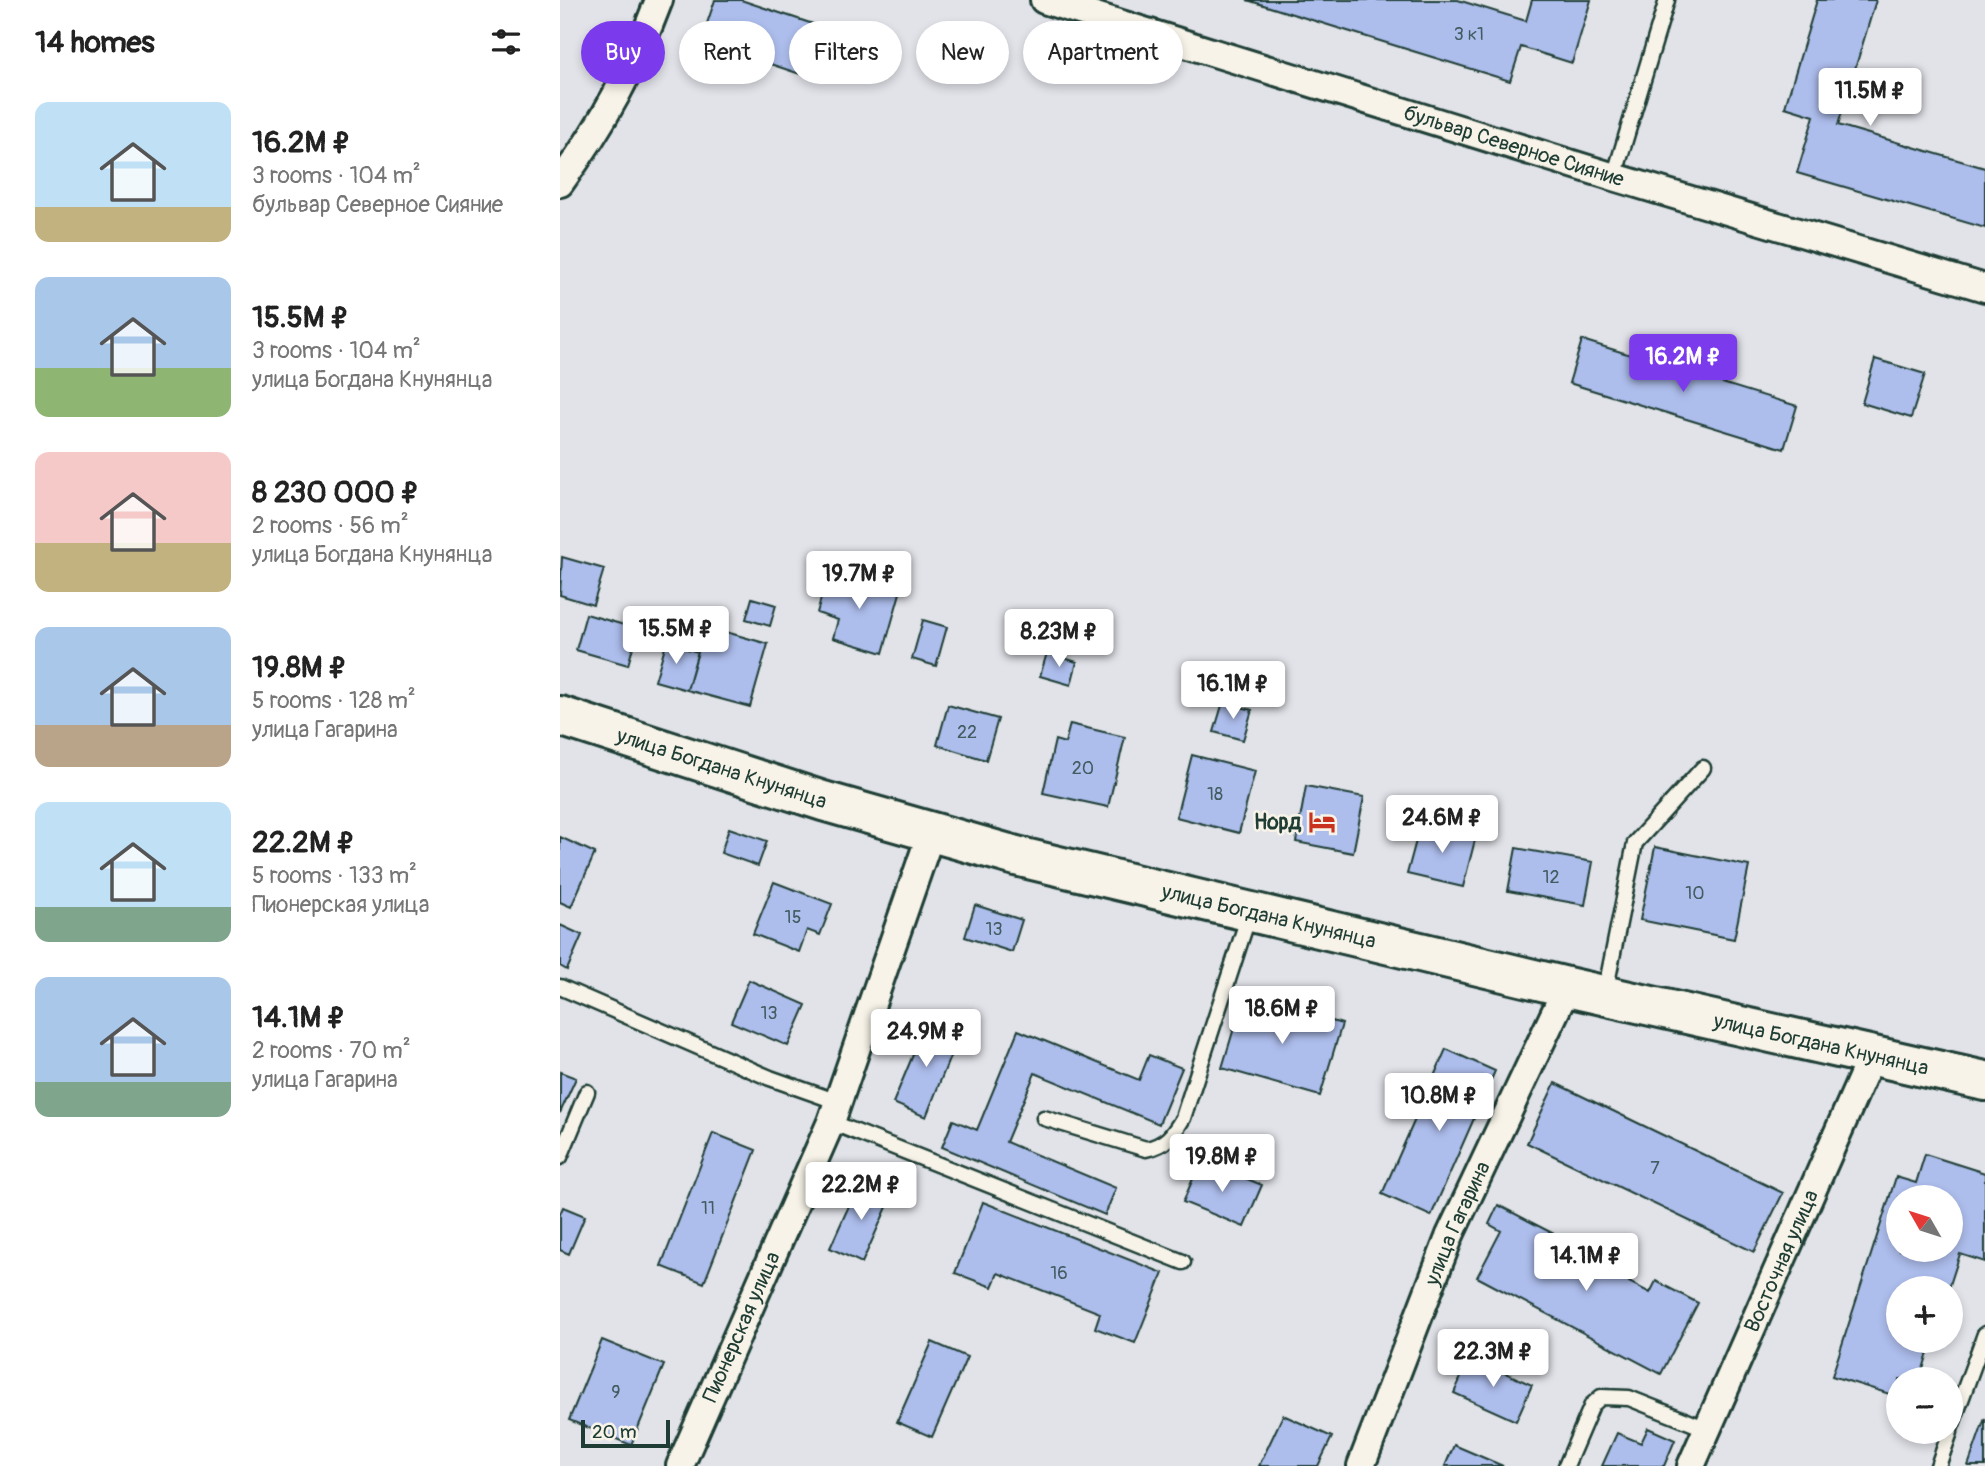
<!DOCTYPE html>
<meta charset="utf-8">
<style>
body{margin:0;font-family:Pangolin,sans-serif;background:#f2f2f2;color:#222;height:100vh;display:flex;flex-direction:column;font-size:26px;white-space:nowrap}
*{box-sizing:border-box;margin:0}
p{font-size:23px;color:#767676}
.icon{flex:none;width:38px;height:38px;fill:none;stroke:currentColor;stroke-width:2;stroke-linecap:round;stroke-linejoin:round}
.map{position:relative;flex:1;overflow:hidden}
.drawer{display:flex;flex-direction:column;background:#fff;width:560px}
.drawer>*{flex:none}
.top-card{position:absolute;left:21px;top:21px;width:665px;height:63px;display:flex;gap:14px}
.needle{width:46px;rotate:309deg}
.tools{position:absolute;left:1326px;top:1185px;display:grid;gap:14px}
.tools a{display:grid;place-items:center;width:77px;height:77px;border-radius:50%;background:#fff;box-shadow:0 4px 10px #0003;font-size:35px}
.scale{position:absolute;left:21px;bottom:18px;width:89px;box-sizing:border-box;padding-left:7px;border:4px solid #1f3d34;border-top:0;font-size:19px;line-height:24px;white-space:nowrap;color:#1f3d34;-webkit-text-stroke:5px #f7f3e8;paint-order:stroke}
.price{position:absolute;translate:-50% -60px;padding:0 16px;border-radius:7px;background:#fff;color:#222;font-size:23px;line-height:46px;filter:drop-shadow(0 2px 4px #0008)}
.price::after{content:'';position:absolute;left:50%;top:42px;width:21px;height:16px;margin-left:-10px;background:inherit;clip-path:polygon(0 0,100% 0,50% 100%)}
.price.current{background:#7c3aed;color:#fff}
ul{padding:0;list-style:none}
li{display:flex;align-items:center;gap:21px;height:175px;padding:0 35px}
li span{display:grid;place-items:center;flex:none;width:196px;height:140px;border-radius:14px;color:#555}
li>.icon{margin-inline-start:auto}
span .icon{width:84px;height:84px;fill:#fffc;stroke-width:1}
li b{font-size:30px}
h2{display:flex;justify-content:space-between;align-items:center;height:84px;padding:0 35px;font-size:30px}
.chip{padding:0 24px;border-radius:32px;background:#fff;box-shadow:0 4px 10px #0003;font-size:24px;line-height:63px}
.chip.current{background:#7c3aed;color:#fff}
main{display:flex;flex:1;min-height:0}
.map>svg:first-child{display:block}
</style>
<main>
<section class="drawer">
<h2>14 homes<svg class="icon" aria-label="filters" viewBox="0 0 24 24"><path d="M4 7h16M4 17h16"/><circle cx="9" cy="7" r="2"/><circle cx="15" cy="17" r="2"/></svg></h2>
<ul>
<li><span style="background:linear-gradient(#bfe0f5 75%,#c2b280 0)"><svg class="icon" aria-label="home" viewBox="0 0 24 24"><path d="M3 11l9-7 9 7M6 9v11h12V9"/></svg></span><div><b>16.2M ₽</b><p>3 rooms · 104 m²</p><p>бульвар Северное Сияние</p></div></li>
<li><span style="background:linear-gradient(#a9c7e8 65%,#8fb573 0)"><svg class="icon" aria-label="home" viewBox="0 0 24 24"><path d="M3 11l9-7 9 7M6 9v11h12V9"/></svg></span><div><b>15.5M ₽</b><p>3 rooms · 104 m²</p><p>улица Богдана Кнунянца</p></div></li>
<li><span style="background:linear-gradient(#f6c9c9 65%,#c2b280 0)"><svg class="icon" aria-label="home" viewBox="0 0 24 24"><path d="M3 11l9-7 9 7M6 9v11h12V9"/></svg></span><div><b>8 230 000 ₽</b><p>2 rooms · 56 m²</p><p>улица Богдана Кнунянца</p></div></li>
<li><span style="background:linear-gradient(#a9c7e8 70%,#b9a48a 0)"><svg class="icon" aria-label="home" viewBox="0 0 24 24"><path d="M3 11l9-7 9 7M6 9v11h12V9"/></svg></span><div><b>19.8M ₽</b><p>5 rooms · 128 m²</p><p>улица Гагарина</p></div></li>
<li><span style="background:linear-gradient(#bfe0f5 75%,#7fa58c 0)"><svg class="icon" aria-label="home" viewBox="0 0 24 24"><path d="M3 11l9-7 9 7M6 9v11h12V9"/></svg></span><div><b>22.2M ₽</b><p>5 rooms · 133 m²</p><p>Пионерская улица</p></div></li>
<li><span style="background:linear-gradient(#a9c7e8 75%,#7fa58c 0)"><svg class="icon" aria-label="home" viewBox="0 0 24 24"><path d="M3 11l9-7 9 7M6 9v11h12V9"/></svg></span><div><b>14.1M ₽</b><p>2 rooms · 70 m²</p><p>улица Гагарина</p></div></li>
</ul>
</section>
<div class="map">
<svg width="1425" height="1466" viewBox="0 0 1425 1466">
<rect width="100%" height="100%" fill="#e1e3e9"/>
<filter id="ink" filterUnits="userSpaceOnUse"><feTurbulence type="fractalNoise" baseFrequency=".0143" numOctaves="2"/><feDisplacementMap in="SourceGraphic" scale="14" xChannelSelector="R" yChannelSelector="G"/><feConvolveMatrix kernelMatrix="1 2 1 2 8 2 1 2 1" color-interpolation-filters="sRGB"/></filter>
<g filter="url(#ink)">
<path fill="#adbdec" stroke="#1f3d34" stroke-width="2" fill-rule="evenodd" d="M155 0H181L256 25 240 74 141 41Z
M687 0H898L966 21 972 0H1031L1012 63 961 47 950 81Z
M1257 0H1316L1278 125 1425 168V228L1237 173 1254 116 1225 107Z
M1022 340 1237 406 1224 449 1009 383Z
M1315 359 1365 374 1351 418 1302 403Z
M2 557 44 569 33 605 0 595Z
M268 572 340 593 323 653 273 638 278 620 257 613Z
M192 598 216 605 210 626 186 619Z
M26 614 78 629 68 665 16 650Z
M363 620 387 627 376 666 352 659Z
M145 626 208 644 190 707 127 690Z
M106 643 138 652 127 690 95 681Z
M487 653 517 662 511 685 480 676Z
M663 702 692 710 683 740 654 732Z
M388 705 438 719 426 760 377 745Z
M510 724 565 737 548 807 483 793 495 740 505 743Z
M632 755 695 771 679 833 616 817Z
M746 786 804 797 793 853 736 842Z
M861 822 916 836 903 887 847 874Z
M169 828 207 841 198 866 161 853Z
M0 837 35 853 11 907 0 902Z
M1095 847 1189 866 1174 939 1080 920Z
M956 848 1033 862 1025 905 948 891Z
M214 882 272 904 260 935 247 930 239 952 193 934Z
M415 905 462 920 452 952 405 937Z
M0 925 22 935 7 970 0 966Z
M189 980 246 1005 228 1046 171 1022Z
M684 995 782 1024 760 1096 662 1068Z
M367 1021 399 1034 366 1117 333 1103Z
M458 1030 579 1080 589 1055 622 1068 599 1124 475 1073 446 1142 556 1188 545 1215 382 1147 393 1120 417 1130Z
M886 1049 935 1071 871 1216 822 1194Z
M0 1072 16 1078 0 1113Z
M995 1083 1223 1193 1194 1252 967 1143Z
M153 1133 196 1150 144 1283 101 1266Z
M1365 1154 1425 1173V1262L1400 1254 1389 1288H1339V1340H1372L1360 1379H1339V1397L1272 1376 1336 1177 1356 1183ZM1339 1197H1391V1250H1339Z
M641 1160 702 1185 684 1227 623 1202Z
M300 1181 332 1196 302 1263 270 1248Z
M423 1202 603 1273 575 1343 535 1328 540 1313 438 1273 432 1287 395 1273Z
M938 1205 994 1234 989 1243 1010 1253 1014 1246 1033 1256 1030 1262 1047 1271 1051 1264 1072 1275 1069 1282 1090 1293 1096 1281 1138 1303 1101 1374 917 1277 941 1231 929 1224Z
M3 1207 25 1216 9 1254 0 1250V1214Z
M42 1340 104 1365 71 1445 9 1420Z
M372 1342 407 1357 372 1437 337 1422Z
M910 1357 972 1385 956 1421 894 1393Z
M723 1415 772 1437 758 1466H699Z
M1425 1418V1466H1408Z
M1088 1428 1115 1440 1104 1466H1042L1057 1433 1081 1443Z
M894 1445 943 1466H885Z"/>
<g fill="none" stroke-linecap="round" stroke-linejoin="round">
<g stroke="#1f3d34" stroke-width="19">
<path id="service" d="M1054 177 1107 0
M0 987 210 1078 278 1102
M1045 993 1075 843 1143 768
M484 1118 586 1149C606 1145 613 1135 623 1118L690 912
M271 1122 623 1262
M0 1157 27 1092
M1391 1427 1425 1334
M1006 1466 1032 1405 1041 1397 1069 1398 1147 1429
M1378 1466 1390 1432"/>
</g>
<g stroke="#1f3d34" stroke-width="32">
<g id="minor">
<path id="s1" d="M484 0 1054 177 1425 288"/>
<path d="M0 183C43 124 73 69 99 0"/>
<path id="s2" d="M120 1466 271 1122 371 833"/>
<path id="s3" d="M801 1466 890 1235 1007 987"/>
<path id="s4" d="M1131 1466 1312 1055"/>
</g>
</g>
<g stroke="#1f3d34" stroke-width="44">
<g id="secondary">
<path id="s5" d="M0 716 263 801 456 856 1007 987 1425 1081"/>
</g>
</g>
<use href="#service" stroke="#f7f3e8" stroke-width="14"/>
<use href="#minor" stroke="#f7f3e8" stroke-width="26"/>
<use href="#secondary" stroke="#f7f3e8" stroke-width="38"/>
</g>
</g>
<defs>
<g id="hotel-bare" transform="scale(2.1)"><path d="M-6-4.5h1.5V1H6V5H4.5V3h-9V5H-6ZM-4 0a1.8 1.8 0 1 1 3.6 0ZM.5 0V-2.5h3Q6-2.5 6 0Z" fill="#c8321e" stroke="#f7f3e8" stroke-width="2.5" paint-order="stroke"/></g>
</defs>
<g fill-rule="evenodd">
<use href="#hotel-bare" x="762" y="822"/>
</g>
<g text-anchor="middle" stroke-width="5" stroke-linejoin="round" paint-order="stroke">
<g font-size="18" fill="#425d62">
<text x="909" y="40">3 к1</text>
<text x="407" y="738">22</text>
<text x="523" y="774">20</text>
<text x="655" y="800">18</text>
<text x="991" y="883">12</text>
<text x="1135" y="899">10</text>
<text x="233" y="923">15</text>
<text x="434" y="935">13</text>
<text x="209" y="1019">13</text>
<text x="1095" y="1174">7</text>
<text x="148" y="1214">11</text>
<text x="499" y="1279">16</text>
<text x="56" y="1398">9</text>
</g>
<g font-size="21" fill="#1f3d34" stroke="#f7f3e8">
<text dy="7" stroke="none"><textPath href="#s1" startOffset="492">бульвар Северное Сияние</textPath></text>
<text dy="7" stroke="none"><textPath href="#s5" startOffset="170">улица Богдана Кнунянца</textPath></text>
<text dy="7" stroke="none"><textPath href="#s5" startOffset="737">улица Богдана Кнунянца</textPath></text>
<text dy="7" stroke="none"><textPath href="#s5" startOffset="1304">улица Богдана Кнунянца</textPath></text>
<text dy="7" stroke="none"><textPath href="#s3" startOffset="261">улица Гагарина</textPath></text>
<text dy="7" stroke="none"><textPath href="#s4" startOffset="224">Восточная улица</textPath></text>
<text dy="7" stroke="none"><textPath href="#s2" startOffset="152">Пионерская улица</textPath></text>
</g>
<g font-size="21" font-weight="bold" fill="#1f3d34" stroke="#f7f3e8" text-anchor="end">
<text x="741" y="829">Норд</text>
</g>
</g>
</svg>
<div class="tools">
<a><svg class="needle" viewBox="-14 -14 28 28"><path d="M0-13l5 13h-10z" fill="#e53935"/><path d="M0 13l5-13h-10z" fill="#767676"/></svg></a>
<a>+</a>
<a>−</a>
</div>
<div class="scale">20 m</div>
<b class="price" style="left:1310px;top:128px">11.5M ₽</b>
<b class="price current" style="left:1123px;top:394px">16.2M ₽</b>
<b class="price" style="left:299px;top:611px">19.7M ₽</b>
<b class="price" style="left:116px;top:666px">15.5M ₽</b>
<b class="price" style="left:499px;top:669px">8.23M ₽</b>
<b class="price" style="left:673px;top:721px">16.1M ₽</b>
<b class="price" style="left:882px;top:855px">24.6M ₽</b>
<b class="price" style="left:722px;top:1046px">18.6M ₽</b>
<b class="price" style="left:366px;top:1069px">24.9M ₽</b>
<b class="price" style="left:879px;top:1133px">10.8M ₽</b>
<b class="price" style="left:662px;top:1194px">19.8M ₽</b>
<b class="price" style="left:301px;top:1222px">22.2M ₽</b>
<b class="price" style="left:1026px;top:1293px">14.1M ₽</b>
<b class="price" style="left:933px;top:1389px">22.3M ₽</b>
<div class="top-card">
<a class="chip current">Buy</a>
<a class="chip">Rent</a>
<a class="chip">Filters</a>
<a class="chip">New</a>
<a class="chip">Apartment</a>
</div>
</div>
</main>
